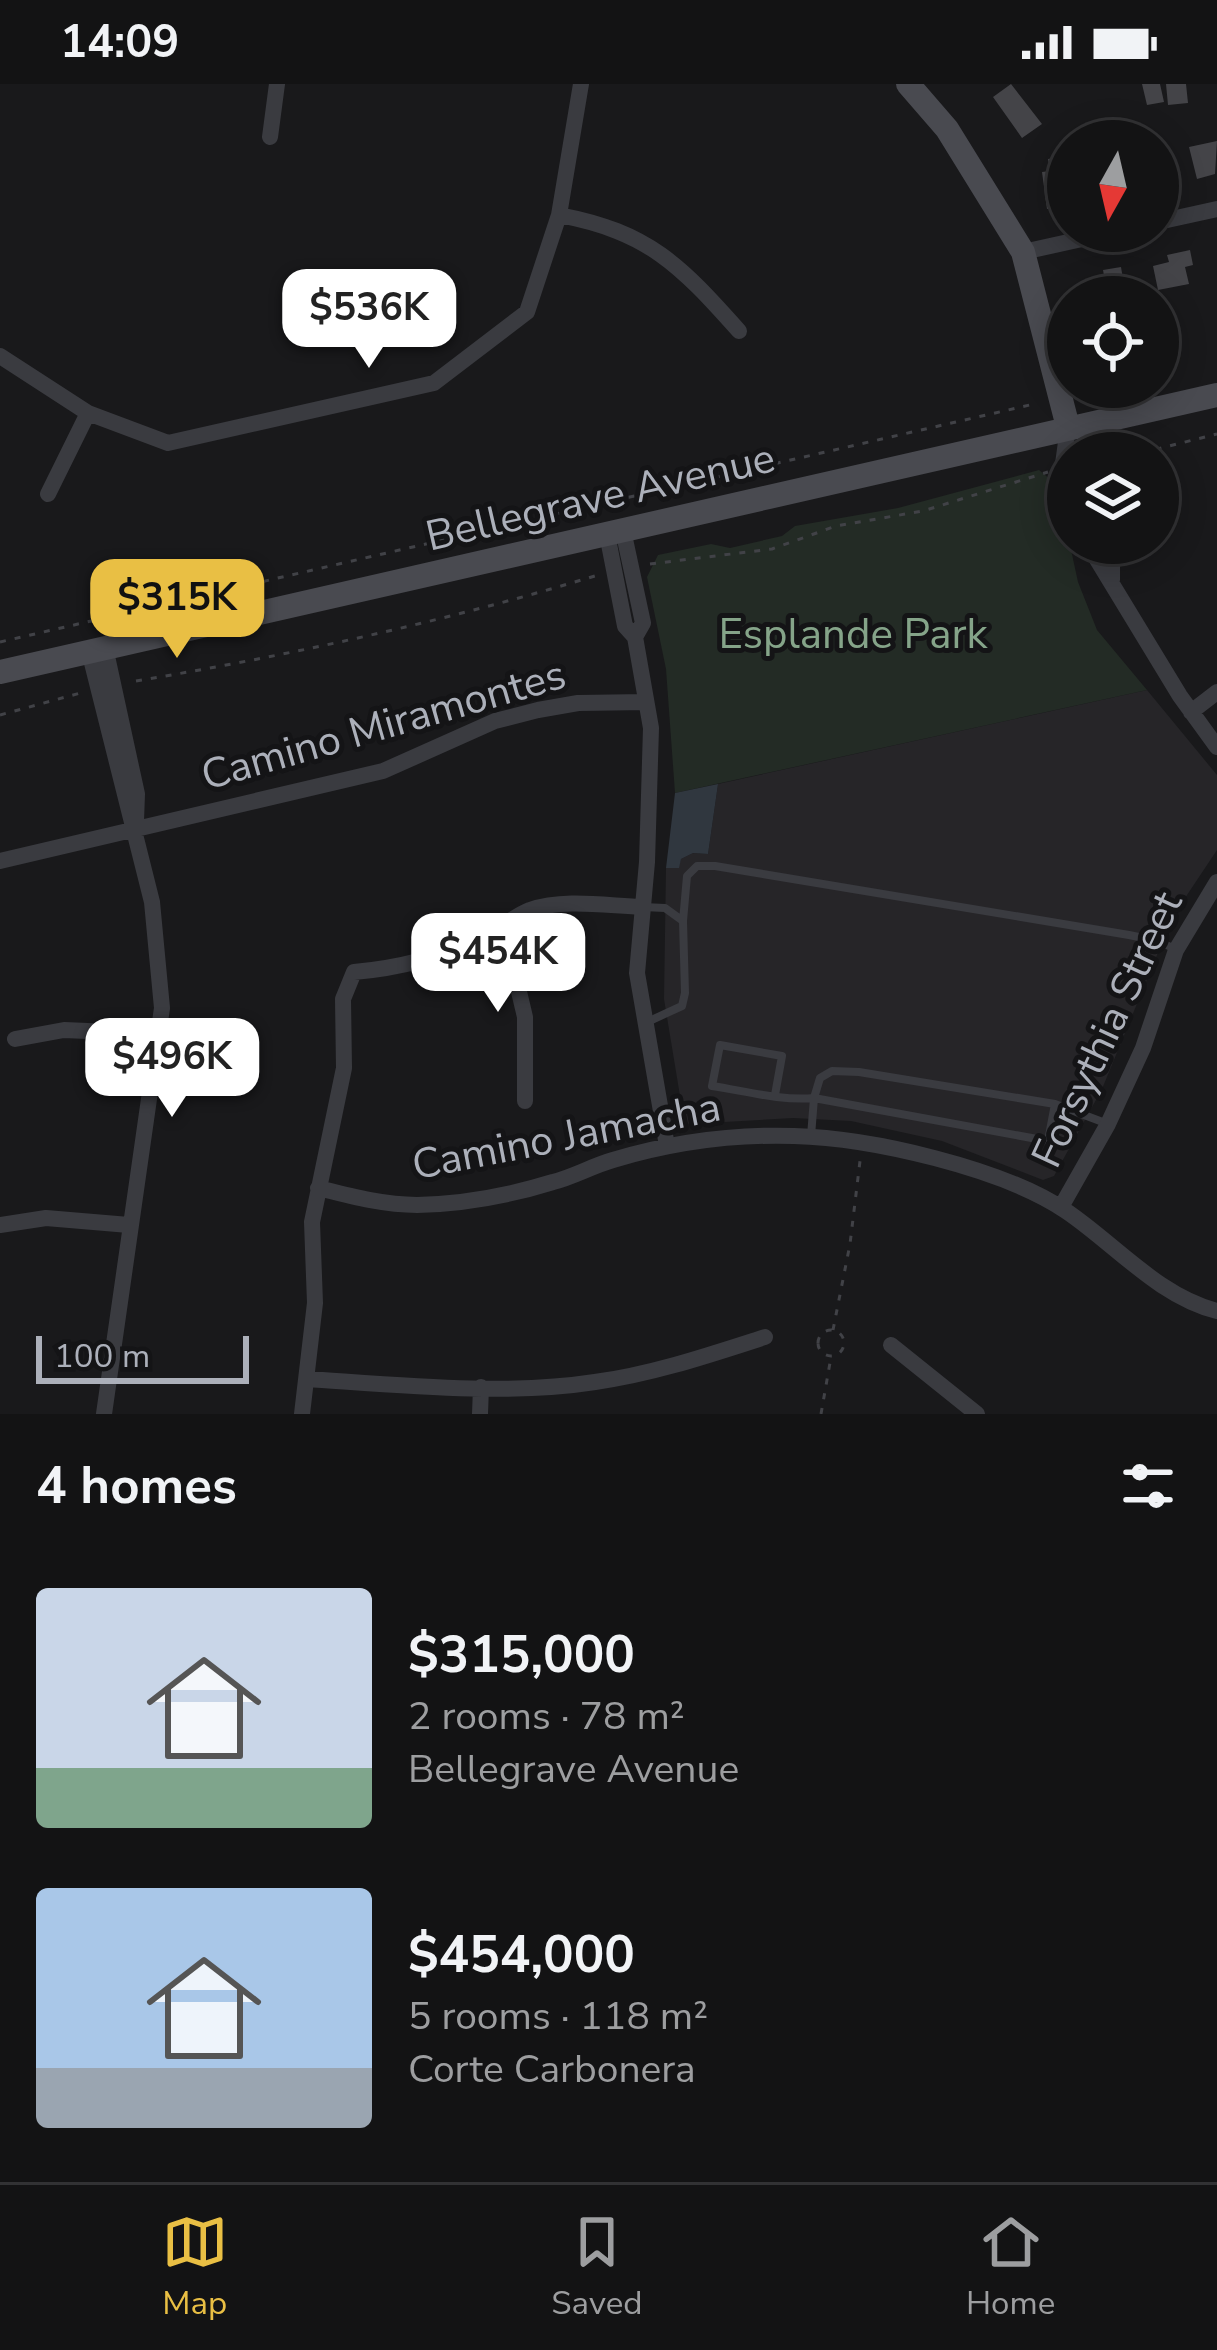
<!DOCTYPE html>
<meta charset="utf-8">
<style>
body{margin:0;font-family:"Nunito Sans",sans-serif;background:#1c1c1d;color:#f1f3f6;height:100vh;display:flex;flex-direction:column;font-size:45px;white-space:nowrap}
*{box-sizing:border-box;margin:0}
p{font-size:39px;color:#9d9ea0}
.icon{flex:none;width:66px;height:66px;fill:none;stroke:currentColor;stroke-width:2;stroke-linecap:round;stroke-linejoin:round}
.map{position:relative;height:1330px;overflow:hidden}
.sheet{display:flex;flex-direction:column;background:#131314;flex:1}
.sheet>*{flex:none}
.needle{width:78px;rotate:188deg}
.tools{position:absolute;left:1047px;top:36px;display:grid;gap:24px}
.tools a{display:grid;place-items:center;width:132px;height:132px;border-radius:50%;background:#131314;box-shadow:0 6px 30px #0003,0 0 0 3px #323234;font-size:60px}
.scale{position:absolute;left:36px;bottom:30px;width:213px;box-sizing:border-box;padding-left:12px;border:6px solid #acb0ba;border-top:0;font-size:33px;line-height:42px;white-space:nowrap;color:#acb0ba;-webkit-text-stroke:9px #141416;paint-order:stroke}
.price{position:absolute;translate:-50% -102px;padding:0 27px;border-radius:24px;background:#fff;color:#222;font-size:39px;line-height:78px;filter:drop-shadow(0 3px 6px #0008)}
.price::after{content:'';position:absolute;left:50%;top:72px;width:36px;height:27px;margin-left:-18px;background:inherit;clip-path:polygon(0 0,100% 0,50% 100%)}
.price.selected{background:#e9bf44;color:#111}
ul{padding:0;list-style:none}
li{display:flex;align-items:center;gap:36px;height:300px;padding:0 36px}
li span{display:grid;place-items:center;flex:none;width:336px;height:240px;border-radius:12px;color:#555}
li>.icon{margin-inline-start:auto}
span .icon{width:144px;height:144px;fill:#fffc;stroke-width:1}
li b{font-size:51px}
h2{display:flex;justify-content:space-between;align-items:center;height:144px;padding:0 36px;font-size:51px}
.status{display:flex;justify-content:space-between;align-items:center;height:84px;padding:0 60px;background:#131314;direction:ltr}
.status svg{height:33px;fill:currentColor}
.tab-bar{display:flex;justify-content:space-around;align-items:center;height:168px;border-top:3px solid #323234;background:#131314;font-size:33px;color:#9d9ea0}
.tab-bar a{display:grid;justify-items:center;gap:6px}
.tab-bar .selected{color:#e9bf44}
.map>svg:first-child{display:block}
</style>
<div class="status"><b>14:09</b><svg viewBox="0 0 49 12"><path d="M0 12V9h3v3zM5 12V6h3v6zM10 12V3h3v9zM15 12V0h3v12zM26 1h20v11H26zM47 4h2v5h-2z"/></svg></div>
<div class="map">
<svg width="1217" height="1330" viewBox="0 0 1217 1330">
<rect width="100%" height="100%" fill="#19191b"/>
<path fill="#262528" d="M1147 606 1217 691V766L1173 832 1102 1005 1054 1092 1043 1096 942 1057 851 1037 793 1034 689 1040 684 1036 664 915 666 784H678L681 775 693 769 708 770 718 700Z"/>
<path fill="#232b25" d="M1039 386 1057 401 1078 498 1097 546 1147 606 675 709 666 585 647 493 658 471 711 460 730 464 782 452 795 442 898 424Z"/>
<path fill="#30373f" d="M718 700 708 770 693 769 681 775 679 784H666L675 709Z"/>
<path fill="#444448" d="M1011 0 1042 40 1022 54 993 13Z
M1142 0H1160L1164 18 1147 21Z
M1166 0H1186L1188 19 1168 21Z
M1217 57 1215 90 1197 95 1189 63Z
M1062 73 1063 83 1068 82V122L1047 125 1042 88 1050 87 1048 75Z
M1171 74 1174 97 1158 99V76Z
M1190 166 1193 181 1185 183 1189 200 1158 206 1153 182 1169 178 1167 171Z
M1121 183 1126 213H1085L1083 200 1105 197 1103 186Z"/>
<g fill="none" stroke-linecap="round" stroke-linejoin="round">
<path stroke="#414247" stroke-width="3" stroke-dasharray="6 9" stroke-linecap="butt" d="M1141 369 1217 350
M650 480 772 465 836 442 923 427 1048 388
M0 558 1034 320
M136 597C292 571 447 537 598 491
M0 631 84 608
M833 1246 850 1160 860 1077
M818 1259a13 13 0 1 1 26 0a13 13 0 1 1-26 0Z
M821 1330 831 1273"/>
<path stroke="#3a3b40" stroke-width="8" d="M643 823 665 824 683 837 685 909 682 922 645 939
M683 837 687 792 697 782H715L1129 851 1158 857 1175 865
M775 1011 782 972 720 961 712 1002C745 1007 781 1017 814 1014L1048 1057 1055 1020
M811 1052 814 1014 820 994 832 987 859 988 1055 1020 1108 1040"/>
<path stroke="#3a3b40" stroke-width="16" d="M270 53 277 0
M559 131C649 148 680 181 739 247
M1158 138 1217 125
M1023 168 1118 147
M0 272 88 329 168 359 434 299 527 228 559 131 581 0
M1068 343 1063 380 1068 395
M48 410 88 329
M623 446 643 539 635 553
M607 450 625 542 635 553 651 644 647 778 637 889 667 1062
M1087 459 1180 612 1217 663
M1112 459V496
M105 563 137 710 136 737
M89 567 152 818 162 924 104 1330
M1191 628 1217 608
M0 777 383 687 495 637 538 626 578 619 646 618
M503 840 525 933V1017
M15 955 64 946 158 950
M318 1104C350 1112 383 1121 417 1121 461 1120 511 1111 553 1098 573 1093 592 1082 613 1076 670 1059 734 1050 794 1052 871 1054 1002 1084 1066 1127 1115 1160 1158 1212 1217 1227
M1061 1123 1108 1040 1143 964 1176 866 1217 798
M0 1141 46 1134 129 1141
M891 1261 977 1330
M307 1295C397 1301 506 1312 595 1298 653 1290 709 1271 765 1253
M302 1330 315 1219 312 1138 344 984 343 915 354 888C400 884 440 874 481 854 498 846 513 833 530 826 564 814 608 822 643 823
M480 1330 481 1303"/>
<path stroke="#494a50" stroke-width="24" d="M908 0 947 45 1023 168 1068 343
M0 588 1217 311"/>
</g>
<g text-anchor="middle" stroke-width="10" stroke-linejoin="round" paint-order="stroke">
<g font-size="42" fill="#acb0ba" stroke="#141416">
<text transform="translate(600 412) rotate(-13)" y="15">Bellegrave Avenue</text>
<text transform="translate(383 640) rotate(-16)" y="15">Camino Miramontes</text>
<text transform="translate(1106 945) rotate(-65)" y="15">Forsythia Street</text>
<text transform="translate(566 1051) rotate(-11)" y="15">Camino Jamacha</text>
</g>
<g font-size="42" fill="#85a489" stroke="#141416">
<text x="853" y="564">Esplande Park</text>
</g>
</g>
</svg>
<div class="tools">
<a><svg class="needle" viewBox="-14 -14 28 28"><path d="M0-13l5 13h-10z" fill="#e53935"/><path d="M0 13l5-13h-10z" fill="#9d9ea0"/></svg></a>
<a><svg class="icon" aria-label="locate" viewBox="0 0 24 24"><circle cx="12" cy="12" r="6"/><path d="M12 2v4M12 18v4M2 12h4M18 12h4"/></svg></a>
<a><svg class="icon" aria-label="layers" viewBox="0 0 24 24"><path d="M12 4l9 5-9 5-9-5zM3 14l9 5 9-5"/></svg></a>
</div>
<div class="scale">100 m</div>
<b class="price" style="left:369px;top:287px">$536K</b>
<b class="price selected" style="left:177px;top:577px">$315K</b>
<b class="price" style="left:498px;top:931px">$454K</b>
<b class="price" style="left:172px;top:1036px">$496K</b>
</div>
<section class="sheet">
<h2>4 homes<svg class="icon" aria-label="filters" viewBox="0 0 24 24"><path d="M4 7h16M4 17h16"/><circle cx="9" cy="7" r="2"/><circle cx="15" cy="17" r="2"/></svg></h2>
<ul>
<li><span style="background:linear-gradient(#c9d6e8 75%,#7fa58c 0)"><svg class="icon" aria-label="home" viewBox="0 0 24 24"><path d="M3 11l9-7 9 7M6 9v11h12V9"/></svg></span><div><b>$315,000</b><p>2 rooms · 78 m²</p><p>Bellegrave Avenue</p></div></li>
<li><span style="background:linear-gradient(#a9c7e8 75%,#9aa5b1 0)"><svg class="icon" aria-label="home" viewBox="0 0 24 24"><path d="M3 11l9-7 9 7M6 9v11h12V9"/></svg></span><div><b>$454,000</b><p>5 rooms · 118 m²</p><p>Corte Carbonera</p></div></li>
</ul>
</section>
<nav class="tab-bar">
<a class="selected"><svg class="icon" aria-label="map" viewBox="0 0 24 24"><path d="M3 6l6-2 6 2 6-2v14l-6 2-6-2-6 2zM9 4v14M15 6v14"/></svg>Map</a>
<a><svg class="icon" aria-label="saved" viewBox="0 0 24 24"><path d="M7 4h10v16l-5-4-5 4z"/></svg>Saved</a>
<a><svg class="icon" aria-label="home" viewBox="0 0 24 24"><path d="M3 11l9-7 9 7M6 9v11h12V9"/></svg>Home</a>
</nav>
